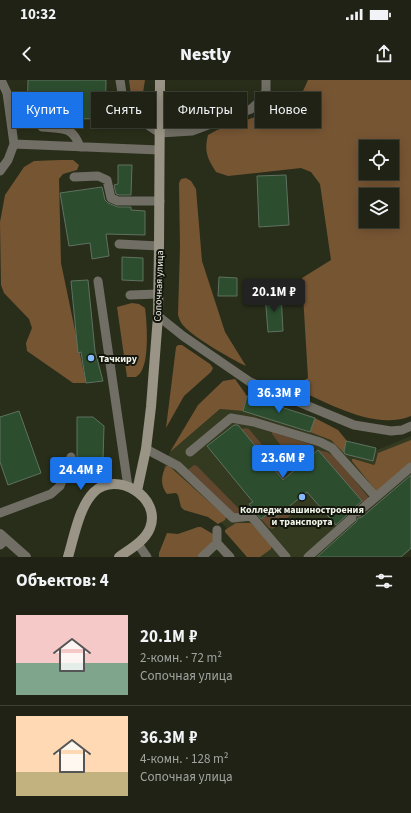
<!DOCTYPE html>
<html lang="ru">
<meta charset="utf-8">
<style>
body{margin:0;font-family:"Source Sans 3",sans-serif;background:#2c2f22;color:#f1f3f6;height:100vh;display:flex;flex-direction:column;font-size:15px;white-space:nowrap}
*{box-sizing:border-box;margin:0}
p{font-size:13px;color:#a1a4a0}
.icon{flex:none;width:22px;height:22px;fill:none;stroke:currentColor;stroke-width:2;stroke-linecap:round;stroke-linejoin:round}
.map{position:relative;height:477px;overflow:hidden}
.sheet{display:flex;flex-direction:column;background:#1f2214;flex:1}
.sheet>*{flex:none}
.banner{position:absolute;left:12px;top:12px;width:387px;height:36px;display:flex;gap:8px}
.buttons{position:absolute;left:359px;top:60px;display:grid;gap:8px}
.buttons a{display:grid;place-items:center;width:40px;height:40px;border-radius:0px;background:#1f2214;box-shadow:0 2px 10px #0003,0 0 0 1px #3c3f34;font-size:20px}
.price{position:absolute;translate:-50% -34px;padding:0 9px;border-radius:4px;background:#1a73e8;color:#fff;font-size:13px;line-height:26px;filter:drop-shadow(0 1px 2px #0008)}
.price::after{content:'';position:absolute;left:50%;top:24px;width:12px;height:9px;margin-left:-6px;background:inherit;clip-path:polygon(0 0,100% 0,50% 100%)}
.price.selected{background:#222;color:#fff}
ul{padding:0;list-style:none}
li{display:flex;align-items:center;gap:12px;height:100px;padding:0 16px}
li+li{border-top:1px solid #3c3f34}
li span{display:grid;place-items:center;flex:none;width:112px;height:80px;border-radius:0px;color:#555}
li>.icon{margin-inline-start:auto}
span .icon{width:48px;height:48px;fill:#fffc;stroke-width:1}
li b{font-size:17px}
h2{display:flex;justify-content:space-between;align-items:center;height:48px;padding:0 16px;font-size:17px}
.pill{padding:0 14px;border-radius:0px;background:#1f2214;box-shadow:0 2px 10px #0003,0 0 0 1px #3c3f34;font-size:14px;line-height:36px}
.pill.selected{background:#1a73e8;color:#fff}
.status{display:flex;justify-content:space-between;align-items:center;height:28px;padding:0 20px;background:#1f2214;direction:ltr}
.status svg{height:11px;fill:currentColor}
header{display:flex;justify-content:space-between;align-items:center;height:52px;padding:0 16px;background:#1f2214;font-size:18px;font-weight:800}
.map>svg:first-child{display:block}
</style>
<div class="status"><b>10:32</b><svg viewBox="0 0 49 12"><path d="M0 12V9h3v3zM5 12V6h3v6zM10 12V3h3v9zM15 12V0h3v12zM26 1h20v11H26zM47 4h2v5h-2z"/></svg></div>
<header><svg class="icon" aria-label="back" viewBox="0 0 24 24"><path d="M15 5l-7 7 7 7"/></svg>Nestly<svg class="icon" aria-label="share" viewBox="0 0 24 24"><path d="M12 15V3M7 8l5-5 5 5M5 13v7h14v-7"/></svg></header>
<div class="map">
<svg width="411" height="477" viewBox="0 0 411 477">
<rect width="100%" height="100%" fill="#292e1a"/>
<path fill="#343a20" d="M220 329 243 331 310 352 377 370 411 356V470L402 477H250L224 445 163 389 170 372Z"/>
<path fill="#60472e" d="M245 348 249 349 284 391V396L282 400 241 349Z
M272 352 310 364 311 365 295 380 291 379 272 354Z
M318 370 327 372 336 377 369 418 363 423Z
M194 385 197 386 243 433H234L188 391 189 389Z
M290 426 295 432 274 448 272 449 269 448 261 439 271 431 276 437Z"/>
<path fill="#765533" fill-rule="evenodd" d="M129 0H145L142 19 138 22 134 21 131 15Z
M308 0H411V336C374 351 326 322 292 307L308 298 302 198 331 180 320 104 311 92 301 88 228 96 216 92C207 78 204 71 208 55L217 50 255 37 280 25 303 11ZM366 67H392V93H366ZM366 115H392V141H366Z
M60 80H73L79 85 77 90 63 94 59 99 61 183 86 303H73L27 271 26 263 32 248 29 239 4 213 1 205 0 142 5 115 24 87 34 81Z
M186 98 191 101 196 109 202 181 225 252 246 286C231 279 191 256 182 244 180 241 179 238 178 235L180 167 179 103 181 99Z
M132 223 139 224 145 228C147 242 149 277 142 290 141 293 138 295 136 297H127L117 227Z
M178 265H182L210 284 213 288 211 292 184 316 166 348 176 267Z
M235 299 247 316 243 331 220 329 170 372 198 325 223 301Z
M315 338 338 350 347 361 344 373 331 360 310 352Z
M411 360V383L377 412 352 381V379H354L374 385 375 384 378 373Z
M166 386H169L226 437 225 440 218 444 208 437 184 430 181 427 178 415 176 413 167 414C160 405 161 396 166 386Z
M236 443H251L272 465 271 469 260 477H247L225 452V450Z
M198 447H201L213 454 214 459 211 464 197 477H159V473L167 453 178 454Z"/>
<path fill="#2c4e2f" stroke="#5f7160" d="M28 0H106L105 39 27 38Z
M118 85H132L131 115H119L116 114 114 105 118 104Z
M286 95 289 145 259 147 257 96Z
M102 107 105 120 108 123 118 127H131V130L145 131V155L106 154 109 176 92 179 90 163 69 166 60 113Z
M122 177 143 178V201L122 200Z
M219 197 237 198V216H218Z
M88 200 95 271 103 301 86 303 81 272 78 273 71 201Z
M281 214 283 251 268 252 265 215Z
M247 316 315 338 310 352 243 331Z
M19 331 41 393 8 405 0 382V337Z
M77 337H93L104 346 103 380H77Z
M234 345H238L283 400 318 370 362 421 354 428 352 432 348 434 336 445 307 412 276 437 271 431 261 439 249 424 253 422 207 366Z
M346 361 376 368 373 381 345 374 344 372Z
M411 395V468L401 477H317L356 442 358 438 362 437Z"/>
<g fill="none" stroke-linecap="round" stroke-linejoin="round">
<path stroke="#716e65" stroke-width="9" d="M1 0 7 13 14 64
M120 0 124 26 132 35 160 53 192 51 251 29 260 21 266 11V0
M42 47C62 49 72 45 80 67
M0 91 8 80 14 64 159 70
M74 97 98 96 107 100 111 118 118 121H160
M119 164 159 166
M98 201 128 407
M130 215 158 214
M158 236 183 256 250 302 354 345 391 351 402 350 411 346
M146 369 178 386 233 438 251 436 286 477
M190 372 231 338 254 342 320 362 332 368 376 417 358 432
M376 417 411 387
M0 433 51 414 60 406 71 377
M217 450V463L230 477
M138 464 147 477
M0 465 6 460
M202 477 217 463
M308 477 352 438"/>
<path stroke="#716e65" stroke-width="10" d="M0 454 26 477"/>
<path stroke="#999485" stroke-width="10" d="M137 411 146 369 151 327 158 236 159 166 160 0
M68 477C74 457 79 427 94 412 116 390 162 417 150 448 145 461 130 469 119 477"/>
</g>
<g fill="#85bbfb" stroke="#13150c" stroke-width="1.5">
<circle cx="91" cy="278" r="4"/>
<circle cx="302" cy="417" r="4"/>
</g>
<g text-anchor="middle" stroke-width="4" stroke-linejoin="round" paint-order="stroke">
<g font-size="10" fill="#f2f6ea" stroke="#13150c">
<text transform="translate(158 206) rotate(-88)" y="4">Сопочная улица</text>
</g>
<g font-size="10" font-weight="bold" fill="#f2f6ea" stroke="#13150c" text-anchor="start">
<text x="99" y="282">Тачкиру</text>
<text x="302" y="433" text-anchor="middle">Колледж машиностроения<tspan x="302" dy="12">и транспорта</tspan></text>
</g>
</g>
</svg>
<div class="buttons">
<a><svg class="icon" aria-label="locate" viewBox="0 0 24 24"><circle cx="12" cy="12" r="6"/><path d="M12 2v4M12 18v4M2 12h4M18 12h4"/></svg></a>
<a><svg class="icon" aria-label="layers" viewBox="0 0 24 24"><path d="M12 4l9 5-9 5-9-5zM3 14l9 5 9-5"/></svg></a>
</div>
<b class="price selected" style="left:274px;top:233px">20.1M ₽</b>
<b class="price" style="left:279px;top:334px">36.3M ₽</b>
<b class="price" style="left:283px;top:399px">23.6M ₽</b>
<b class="price" style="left:81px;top:411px">24.4M ₽</b>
<div class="banner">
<a class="pill selected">Купить</a>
<a class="pill">Снять</a>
<a class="pill">Фильтры</a>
<a class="pill">Новое</a>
</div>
</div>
<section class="sheet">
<h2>Объектов: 4<svg class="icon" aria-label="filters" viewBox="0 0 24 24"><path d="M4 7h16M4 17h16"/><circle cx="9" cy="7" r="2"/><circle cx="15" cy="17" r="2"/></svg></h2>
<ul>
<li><span style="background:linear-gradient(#f6c9c9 60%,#7fa58c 0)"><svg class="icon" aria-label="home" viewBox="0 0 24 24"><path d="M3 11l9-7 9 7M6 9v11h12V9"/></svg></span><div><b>20.1M ₽</b><p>2-комн. · 72 m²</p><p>Сопочная улица</p></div></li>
<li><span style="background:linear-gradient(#ffd9b3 70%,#c2b280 0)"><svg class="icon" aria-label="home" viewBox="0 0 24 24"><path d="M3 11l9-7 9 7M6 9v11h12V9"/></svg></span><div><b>36.3M ₽</b><p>4-комн. · 128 m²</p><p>Сопочная улица</p></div></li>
</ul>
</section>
